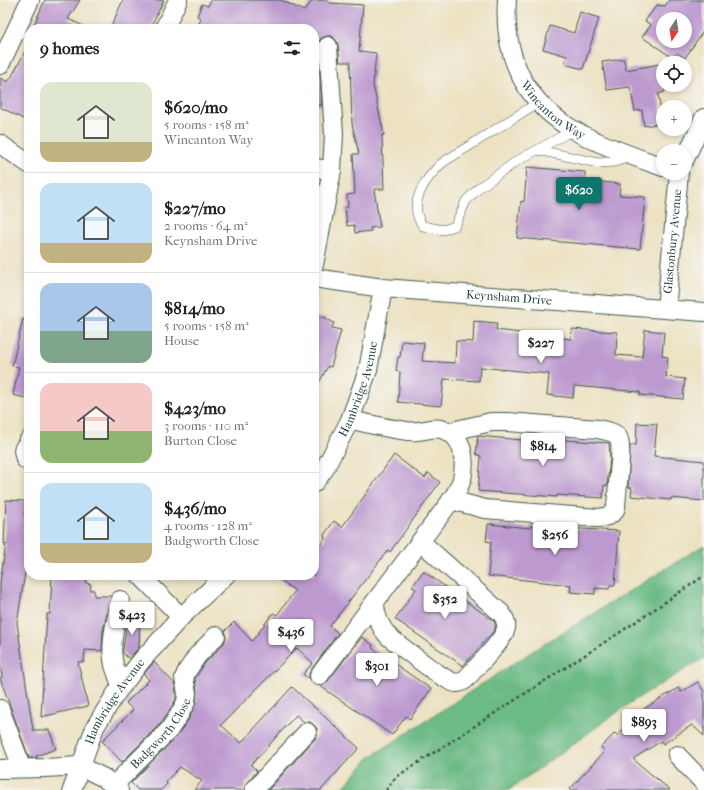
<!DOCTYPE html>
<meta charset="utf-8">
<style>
body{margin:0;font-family:"IM FELL French Canon",serif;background:#f2f2f2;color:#222;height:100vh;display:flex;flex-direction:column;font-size:15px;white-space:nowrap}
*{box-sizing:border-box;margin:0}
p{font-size:13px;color:#767676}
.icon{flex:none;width:22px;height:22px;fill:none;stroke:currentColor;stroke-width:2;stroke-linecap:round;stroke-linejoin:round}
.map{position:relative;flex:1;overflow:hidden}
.side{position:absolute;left:24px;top:24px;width:295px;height:556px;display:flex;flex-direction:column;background:#fff;border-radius:16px;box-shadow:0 2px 6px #0003}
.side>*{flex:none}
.needle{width:26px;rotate:192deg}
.controls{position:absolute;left:656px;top:12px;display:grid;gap:8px}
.controls a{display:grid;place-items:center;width:36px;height:36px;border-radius:50%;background:#fff;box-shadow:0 2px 6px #0003;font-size:20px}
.price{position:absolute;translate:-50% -34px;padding:0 9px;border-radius:4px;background:#fff;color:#222;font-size:13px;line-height:26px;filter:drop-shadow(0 1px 2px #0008)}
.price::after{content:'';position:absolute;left:50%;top:24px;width:12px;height:9px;margin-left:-6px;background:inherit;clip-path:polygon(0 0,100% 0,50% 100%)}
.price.selected{background:#0f766e;color:#fff}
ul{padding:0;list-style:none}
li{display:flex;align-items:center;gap:12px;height:100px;padding:0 16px}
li+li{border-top:1px solid #e0e0e0}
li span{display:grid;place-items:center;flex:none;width:112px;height:80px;border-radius:12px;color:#555}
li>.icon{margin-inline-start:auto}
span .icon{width:48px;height:48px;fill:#fffc;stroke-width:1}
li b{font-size:17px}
h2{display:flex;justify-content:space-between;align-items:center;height:48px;padding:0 16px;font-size:17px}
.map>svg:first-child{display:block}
</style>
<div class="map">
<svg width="704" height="790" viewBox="0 0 704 790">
<rect width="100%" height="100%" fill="#f6f6f2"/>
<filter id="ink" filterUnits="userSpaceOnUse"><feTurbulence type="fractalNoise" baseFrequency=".025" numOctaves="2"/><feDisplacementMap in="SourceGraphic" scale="8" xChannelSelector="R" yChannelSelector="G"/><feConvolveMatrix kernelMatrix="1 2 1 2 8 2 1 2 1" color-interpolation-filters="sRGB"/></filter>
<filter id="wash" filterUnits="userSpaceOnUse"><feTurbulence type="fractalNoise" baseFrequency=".012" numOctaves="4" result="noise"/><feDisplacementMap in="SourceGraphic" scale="16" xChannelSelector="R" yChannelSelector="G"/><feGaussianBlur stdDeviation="0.9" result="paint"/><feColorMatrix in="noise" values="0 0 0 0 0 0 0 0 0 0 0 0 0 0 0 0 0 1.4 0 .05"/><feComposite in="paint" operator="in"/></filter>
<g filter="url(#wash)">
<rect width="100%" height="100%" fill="#ece1c1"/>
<path fill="#6cba84" stroke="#467c5c" d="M704 545V658L633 701 509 790H341L370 757 539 647Z"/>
<g id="blocks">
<path fill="#bc99cf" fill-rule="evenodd" d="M45 0H80L68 19 90 29H32Z
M123 0H164L151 26 149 25 147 29H110Z
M211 0H281L304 11 313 0H326L330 3 363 5 359 51 376 53 373 85 384 135H382L384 189H374L380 227 370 228 371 231 355 233 354 225 347 226 345 208 348 207 347 195 355 194 353 154H359L352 124 350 62H340L338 45 336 40 332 36H327L322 38 318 42V47L322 105 314 106V29H196L201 19 197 16 202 4 208 6Z
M669 0H704V30L685 58 677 53 673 58 642 37 651 25 645 21 657 5 665 6ZM663 19H685V41H663Z
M580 12 599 18 583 69 564 64 567 56 543 49 550 26 574 33Z
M29 44V122L0 107V78L8 82 10 78H11Z
M624 59 626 70 660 64 665 92 658 94 663 123 644 126 642 110 635 111 630 87 607 90 602 62Z
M527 167 585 172V180L620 184 619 195 645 197 640 249 517 238 521 201 524 202Z
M314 317H324L334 323 332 328 341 330 331 367 328 366 314 392Z
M23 319 29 320V399L13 395 19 367 12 366Z
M474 321 497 323 496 330 571 339 572 329 617 332 616 355 642 357 645 330 664 332 662 356 668 357 666 377 685 379 683 399 640 395V392L574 386 573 398 547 395 549 374 480 367 479 381 444 379 441 406 398 402 400 372 396 371 398 357H400L402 341 424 343 422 361 455 363 456 341 473 342Z
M637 423 657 424 654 456 704 461V501L671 498V500L631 496 632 488 628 487 630 445H636Z
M478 436 522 440 523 437 609 443 610 459 607 486 604 485 603 498 557 495V497L478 491 481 456 476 454Z
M394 455 425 478 428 473 440 482 390 552 388 550 330 626 338 633 311 670 309 674V679L303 674 313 663 297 648 221 725 241 743 292 687 359 748 321 790H268L315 739 317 735V729L314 725 310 722H304L296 715 251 765 257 771 246 783 244 790H194L202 781 180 767 166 781 167 784 161 790H138L131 783 176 737 188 720 196 703 197 691 195 679 205 663 224 643 226 638 225 631 234 622 252 641 273 613 277 615 295 591 274 575H314V553L325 539 324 535 334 521 342 527Z
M6 500 25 501 24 516H29V548L17 623 33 730H49L56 749 36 756 37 758H29L0 678 2 677 0 663V582L6 544H4Z
M488 524 530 528V526L619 531 615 585H610L609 589 595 588V594L570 592 571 585 488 576 491 542 486 541Z
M423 571 494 621 495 624V629L491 634 463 666 395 619 416 589 412 587Z
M52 575H87L86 583 91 584 90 590H94V596H111L103 631 102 651 85 650 84 662H78L88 706 41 717 47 614H50Z
M128 615H140L139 647 129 659 123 653V649Z
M362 637 373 645 372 648 431 689 410 719 406 716 392 735 320 686 323 685 327 682Z
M154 662 174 683 176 693V699L161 723 122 762 102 741 133 710 126 703 149 680 144 674Z
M698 682 704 692V736L692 725 663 744 661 741 633 759 670 790H569L605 751 601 747 615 733 618 736 623 730 645 716 642 710 678 688 681 692Z"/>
</g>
</g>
<g filter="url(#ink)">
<use href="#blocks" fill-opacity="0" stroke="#3e5649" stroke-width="1"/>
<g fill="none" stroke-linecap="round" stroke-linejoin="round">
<g stroke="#3e5649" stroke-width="10">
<path id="lane" d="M539 102 442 163C426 178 406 204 423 226L443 230 455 226 466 201 480 187 517 161 573 130
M538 150 598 163 615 162 629 157"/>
</g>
<g stroke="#3e5649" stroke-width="20">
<g id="street">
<path id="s1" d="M507 0C503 58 526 105 579 133 605 147 635 157 663 167"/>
<path d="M164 29 178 0"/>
<path d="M0 65 30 0"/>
<path d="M0 144 29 164"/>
<path d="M685 159 704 118"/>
<path d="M314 168 332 170"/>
<path d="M314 265 332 170 334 134 328 46"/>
<path id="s2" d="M314 278 383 288 704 312"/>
<path id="s3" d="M666 309 679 173"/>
<path d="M448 432 491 422H508L598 429C604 431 614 431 618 437 624 445 616 495 616 508 612 516 606 517 598 518L485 509 451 500"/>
<path d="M29 440 23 450 25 459 29 462"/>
<path id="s4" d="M314 483 324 470 350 420 368 370 383 288"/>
<path d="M140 575 181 617"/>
<path d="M120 600C116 622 109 644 114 665 116 672 119 679 121 686"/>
<path d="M375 603C375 617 380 627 389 637 401 646 444 681 456 683 460 683 462 682 465 680 474 669 504 641 506 628 507 622 505 618 501 613L421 542"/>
<path d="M319 676 447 506C453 498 459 489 462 479 466 460 464 434 441 429 432 427 425 431 417 431 412 432 406 431 401 430 384 428 367 423 350 420"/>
<path d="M0 709 18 757 20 768"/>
<path d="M677 755 704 783"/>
<path d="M0 769 44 768 80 766 104 778 119 790"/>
<path id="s5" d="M114 785 169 730 179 715 186 702 187 693 184 678 187 671 197 656 216 636"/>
<path id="s6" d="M72 790 95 727 117 692 142 660 181 617 226 575"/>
<path d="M254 790 307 732"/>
</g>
</g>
<path stroke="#3e5649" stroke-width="2.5" stroke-dasharray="3 3" stroke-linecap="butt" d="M386 790 396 777 619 633 704 576"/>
<use href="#lane" stroke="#fff" stroke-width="9"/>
<use href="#street" stroke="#fff" stroke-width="18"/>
</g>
</g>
<g text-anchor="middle" stroke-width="4" stroke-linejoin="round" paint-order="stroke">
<g font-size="12" fill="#1f3d34" stroke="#f6f6f2">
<text dy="4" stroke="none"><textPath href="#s1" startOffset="126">Wincanton Way</textPath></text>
<text dy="4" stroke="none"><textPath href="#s3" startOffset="68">Glastonbury Avenue</textPath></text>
<text dy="4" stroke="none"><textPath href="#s2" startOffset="196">Keynsham Drive</textPath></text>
<text dy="4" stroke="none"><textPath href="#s4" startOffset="105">Hambridge Avenue</textPath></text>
<text dy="4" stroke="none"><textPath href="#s6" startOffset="99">Hambridge Avenue</textPath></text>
<text dy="4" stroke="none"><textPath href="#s5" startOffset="70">Badgworth Close</textPath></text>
</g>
</g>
</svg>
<div class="controls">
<a><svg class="needle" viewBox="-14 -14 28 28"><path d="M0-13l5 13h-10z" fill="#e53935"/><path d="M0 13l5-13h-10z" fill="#767676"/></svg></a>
<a><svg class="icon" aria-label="locate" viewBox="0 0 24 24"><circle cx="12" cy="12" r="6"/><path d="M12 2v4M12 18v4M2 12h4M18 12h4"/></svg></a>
<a>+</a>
<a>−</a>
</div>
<b class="price selected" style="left:579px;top:211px">$620</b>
<b class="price" style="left:541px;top:364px">$227</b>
<b class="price" style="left:543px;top:467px">$814</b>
<b class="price" style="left:555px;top:556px">$256</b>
<b class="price" style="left:445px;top:620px">$352</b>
<b class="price" style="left:132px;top:636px">$423</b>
<b class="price" style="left:291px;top:653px">$436</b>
<b class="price" style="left:377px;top:687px">$301</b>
<b class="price" style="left:644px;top:743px">$893</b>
<section class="side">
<h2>9 homes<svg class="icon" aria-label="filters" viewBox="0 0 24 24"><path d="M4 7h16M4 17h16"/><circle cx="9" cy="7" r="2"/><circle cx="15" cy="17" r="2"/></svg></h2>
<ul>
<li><span style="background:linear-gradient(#dfe7d0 75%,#c2b280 0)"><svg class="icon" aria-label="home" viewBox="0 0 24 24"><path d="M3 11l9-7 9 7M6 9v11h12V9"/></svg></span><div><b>$620/mo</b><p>5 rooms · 158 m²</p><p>Wincanton Way</p></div></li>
<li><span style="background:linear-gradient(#bfe0f5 75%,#c2b280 0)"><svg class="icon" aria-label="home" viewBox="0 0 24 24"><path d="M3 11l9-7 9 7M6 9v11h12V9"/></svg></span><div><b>$227/mo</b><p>2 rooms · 64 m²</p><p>Keynsham Drive</p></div></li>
<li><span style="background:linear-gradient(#a9c7e8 60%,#7fa58c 0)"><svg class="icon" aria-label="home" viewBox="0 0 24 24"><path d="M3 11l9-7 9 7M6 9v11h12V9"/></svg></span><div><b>$814/mo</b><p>5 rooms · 158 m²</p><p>House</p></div></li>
<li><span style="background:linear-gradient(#f6c9c9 60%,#8fb573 0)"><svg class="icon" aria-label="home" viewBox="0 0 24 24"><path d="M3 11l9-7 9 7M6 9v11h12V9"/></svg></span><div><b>$423/mo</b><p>3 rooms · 110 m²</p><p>Burton Close</p></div></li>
<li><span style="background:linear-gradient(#bfe0f5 75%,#c2b280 0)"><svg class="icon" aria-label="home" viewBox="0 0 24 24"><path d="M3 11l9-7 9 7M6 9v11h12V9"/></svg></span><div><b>$436/mo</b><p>4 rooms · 128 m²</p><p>Badgworth Close</p></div></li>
</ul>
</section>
</div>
